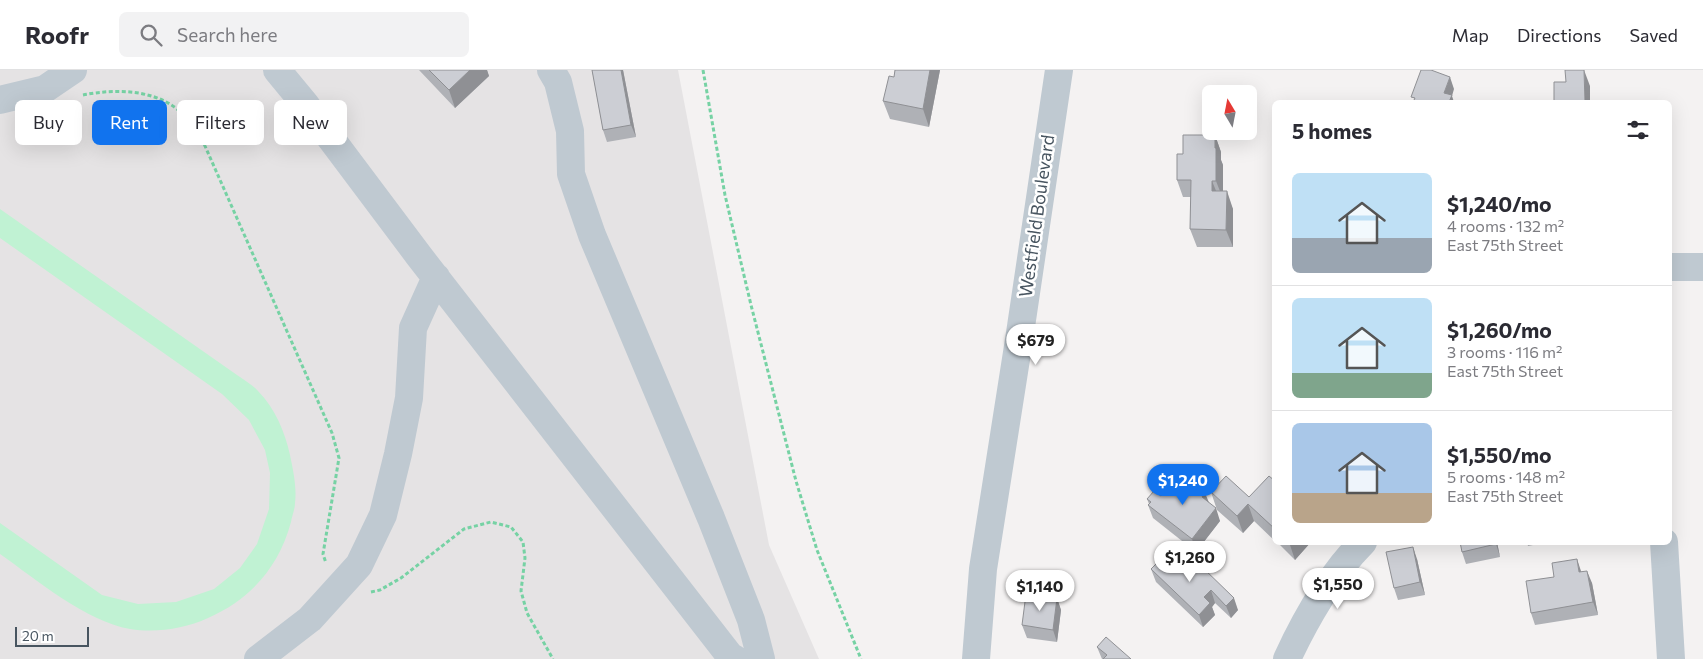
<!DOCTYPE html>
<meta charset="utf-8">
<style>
body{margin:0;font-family:Commissioner,sans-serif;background:#f2f2f3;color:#2b2b33;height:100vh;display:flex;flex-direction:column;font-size:19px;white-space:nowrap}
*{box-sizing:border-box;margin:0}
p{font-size:16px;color:#7c7c81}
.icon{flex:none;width:28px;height:28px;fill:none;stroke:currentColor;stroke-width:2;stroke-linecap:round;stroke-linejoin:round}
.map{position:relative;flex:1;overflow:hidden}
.drawer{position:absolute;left:1272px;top:30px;width:400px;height:445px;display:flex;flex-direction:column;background:#fff;border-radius:8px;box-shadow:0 5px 20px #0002}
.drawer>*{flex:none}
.top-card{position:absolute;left:15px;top:30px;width:475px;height:45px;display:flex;gap:10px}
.needle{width:32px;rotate:350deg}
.tools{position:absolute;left:1202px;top:15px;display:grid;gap:10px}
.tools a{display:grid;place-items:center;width:55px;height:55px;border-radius:8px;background:#fff;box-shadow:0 5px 20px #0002;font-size:25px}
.scale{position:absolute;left:15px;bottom:12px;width:74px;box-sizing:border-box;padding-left:5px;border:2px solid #485560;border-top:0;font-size:14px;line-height:18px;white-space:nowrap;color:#485560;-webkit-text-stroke:4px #fff;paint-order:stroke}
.price{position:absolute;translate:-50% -42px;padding:0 11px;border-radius:18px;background:#fff;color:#222;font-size:16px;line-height:32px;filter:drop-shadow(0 1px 2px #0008)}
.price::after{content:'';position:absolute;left:50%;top:30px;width:15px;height:11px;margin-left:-8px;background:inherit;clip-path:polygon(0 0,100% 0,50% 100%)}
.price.active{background:#1173ee;color:#fff}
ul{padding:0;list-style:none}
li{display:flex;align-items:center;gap:15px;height:125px;padding:0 20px}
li+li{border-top:1px solid #e1e1e2}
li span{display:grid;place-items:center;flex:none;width:140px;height:100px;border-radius:8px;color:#555}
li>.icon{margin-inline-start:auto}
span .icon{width:60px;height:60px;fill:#fffc;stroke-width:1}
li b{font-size:21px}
h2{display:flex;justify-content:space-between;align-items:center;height:60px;padding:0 20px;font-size:21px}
.tag{padding:0 18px;border-radius:8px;background:#fff;box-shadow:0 5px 20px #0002;font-size:18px;line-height:45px}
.tag.active{background:#1173ee;color:#fff}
header{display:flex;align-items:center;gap:30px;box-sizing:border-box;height:70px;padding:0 25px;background:#fff;border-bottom:1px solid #e1e1e2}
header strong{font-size:24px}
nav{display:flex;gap:28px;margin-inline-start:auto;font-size:18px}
.search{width:350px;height:45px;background:#f2f2f3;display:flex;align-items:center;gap:12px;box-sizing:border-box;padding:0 18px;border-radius:8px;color:#7c7c81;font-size:19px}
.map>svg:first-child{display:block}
</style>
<header>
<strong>Roofr</strong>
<div class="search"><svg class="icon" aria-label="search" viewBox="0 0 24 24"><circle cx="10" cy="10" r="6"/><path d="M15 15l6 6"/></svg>Search here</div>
<nav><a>Map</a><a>Directions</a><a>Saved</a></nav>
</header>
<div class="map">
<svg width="1703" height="589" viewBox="0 0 1703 589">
<rect width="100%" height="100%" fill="#f4f2f2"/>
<path fill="#e5e3e4" d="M0 0H678L769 475 819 589H0Z"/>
<path fill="#c0f2d3" d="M0 139 237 305C244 310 253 315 258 321 275 338 285 362 290 385 293 400 297 417 295 433 295 439 292 446 291 452 279 497 250 530 208 548 184 559 156 563 130 559 85 551 37 510 0 484V453L102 525 138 534 176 532 214 519 240 498 257 474 269 439 270 403 265 380 249 350 222 324 0 168Z"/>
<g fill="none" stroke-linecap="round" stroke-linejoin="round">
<path stroke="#76d2a4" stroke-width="3" stroke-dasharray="4 2.5" stroke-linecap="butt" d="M703 0 725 125 751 235 796 411 817 480 861 589
M83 25C118 18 164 19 188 50 194 58 199 67 205 76L332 363 339 388 323 484 326 493
M371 522 380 520 401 508 464 459 491 452 511 457 523 472 525 488 521 521 527 543 553 589"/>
<path stroke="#bfc9d1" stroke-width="28" d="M277 0 305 34 419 186 730 586 735 589
M551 0 558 12 570 61 571 104 592 165 711 448 751 550 761 589
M0 30 45 19 73 0
M1670 197H1703
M1664 472 1671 589
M258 589 310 549 359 495 383 445 398 384 409 328 413 258 436 207
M976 589 983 499 1019 270 1059 0
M1287 589C1305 550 1332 503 1363 472"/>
</g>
<path fill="#afb1b6" d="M419 0H487L489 6 455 38Z
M592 0H623L636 67 607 72 603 60Z
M895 0H940L929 57 890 49 883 31 894 7Z
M1215 65 1221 82V90L1223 95V121L1233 139V177H1197L1190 159 1191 127H1183L1177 110 1183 84Z
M1275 411V471L1254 451 1243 463 1217 440 1211 422 1249 427Z
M1161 426 1209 433 1220 451 1196 482 1153 448 1148 435 1149 434 1147 429Z
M1277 472H1311L1295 490Z
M1497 472 1500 487 1466 494 1462 482Z
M1527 472H1548L1528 476Z
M1417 489 1425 525 1398 530 1394 518Z
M1151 499 1191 505 1238 540 1231 548 1215 533 1212 537 1215 545 1203 557 1156 512Z
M1581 502 1592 513 1598 545 1535 555 1531 543Z
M1057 528 1061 540 1057 572 1027 568 1022 555Z
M1097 577 1131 589H1102Z"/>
<path fill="#8f9094" d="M470 0H487L489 6 455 38 449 20Z
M621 0H623L636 67 631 55Z
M930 0H940L929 57 923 39Z
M1584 0 1590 16V32H1585Z
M1450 7 1454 19 1452 26 1454 32H1448L1444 23Z
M1215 65 1221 82V90L1223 95V129L1216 111Z
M1212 111 1219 128 1212 121Z
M1227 121 1233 139V177L1226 160Z
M1205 423 1210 435 1202 427Z
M1248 434 1254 451 1243 463 1237 446Z
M1216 438 1220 451 1196 482 1192 469Z
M1289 472H1311L1295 490Z
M1495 472H1497L1500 487 1496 474Z
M1413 477 1417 489 1425 525 1420 512Z
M1577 489 1581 501 1584 515 1579 502Z
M1587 501 1592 513 1598 545 1593 532Z
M1211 520 1215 533 1212 537 1215 545 1203 557 1199 545 1204 527Z
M1057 528 1061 540 1057 572 1053 560Z
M1234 528 1238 540 1231 548 1226 536Z"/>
<path fill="#ccced4" stroke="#8f9094" d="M429 0H470L449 20Z
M592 0H621L631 55 603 60Z
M895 0H930L923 39 883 31 889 6 894 7Z
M1421 0H1431L1450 7 1444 23 1452 25 1449 32H1413L1415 28 1411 27Z
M1565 0H1584L1585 32H1554V12H1566Z
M1183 65H1215V78H1216V111H1212V121H1227L1226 160 1190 159 1191 110H1177V84H1183Z
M1180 403 1205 423 1202 427 1216 438 1192 469 1148 435 1151 432 1147 429 1154 421 1161 426Z
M1226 406 1249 427 1269 406 1275 411V459L1248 434 1237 446 1211 422Z
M1460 472H1495L1496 474 1462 482Z
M1413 477 1420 512 1394 518 1386 482Z
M1168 482 1191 505 1200 495 1234 528 1226 536 1211 520 1204 527 1210 533 1199 545 1151 499Z
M1577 489 1579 502 1587 501 1593 532 1531 543 1526 511 1554 507 1552 493Z
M1026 524 1057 528 1053 560 1022 555Z
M1106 567 1131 589H1103L1107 585 1097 577Z"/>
<g text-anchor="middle" stroke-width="5" stroke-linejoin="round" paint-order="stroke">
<g font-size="18" fill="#485560" stroke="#fff">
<text transform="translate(1037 146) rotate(-82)" y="6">Westfield Boulevard</text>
</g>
</g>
</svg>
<div class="tools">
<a><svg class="needle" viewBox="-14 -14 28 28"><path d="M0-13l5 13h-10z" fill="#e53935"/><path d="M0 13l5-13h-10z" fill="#7c7c81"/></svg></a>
</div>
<div class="scale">20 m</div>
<b class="price" style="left:1036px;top:296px">$679</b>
<b class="price active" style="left:1183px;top:436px">$1,240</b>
<b class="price" style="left:1190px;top:513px">$1,260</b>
<b class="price" style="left:1338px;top:540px">$1,550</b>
<b class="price" style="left:1040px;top:542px">$1,140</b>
<div class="top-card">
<a class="tag">Buy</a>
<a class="tag active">Rent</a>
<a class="tag">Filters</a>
<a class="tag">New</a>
</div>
<section class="drawer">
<h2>5 homes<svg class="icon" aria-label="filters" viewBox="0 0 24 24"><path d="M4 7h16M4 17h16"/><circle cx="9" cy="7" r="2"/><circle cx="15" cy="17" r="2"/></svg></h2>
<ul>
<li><span style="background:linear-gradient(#bfe0f5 65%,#9aa5b1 0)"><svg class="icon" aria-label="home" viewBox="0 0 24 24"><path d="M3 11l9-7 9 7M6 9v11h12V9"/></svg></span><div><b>$1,240/mo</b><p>4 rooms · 132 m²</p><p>East 75th Street</p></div></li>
<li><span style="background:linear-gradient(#bfe0f5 75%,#7fa58c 0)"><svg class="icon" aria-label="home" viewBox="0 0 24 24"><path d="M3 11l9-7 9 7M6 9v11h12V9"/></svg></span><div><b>$1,260/mo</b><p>3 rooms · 116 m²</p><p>East 75th Street</p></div></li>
<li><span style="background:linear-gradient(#a9c7e8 70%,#b9a48a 0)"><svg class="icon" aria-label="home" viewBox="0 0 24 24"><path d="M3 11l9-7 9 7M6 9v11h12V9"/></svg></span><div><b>$1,550/mo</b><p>5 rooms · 148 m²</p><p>East 75th Street</p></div></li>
</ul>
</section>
</div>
